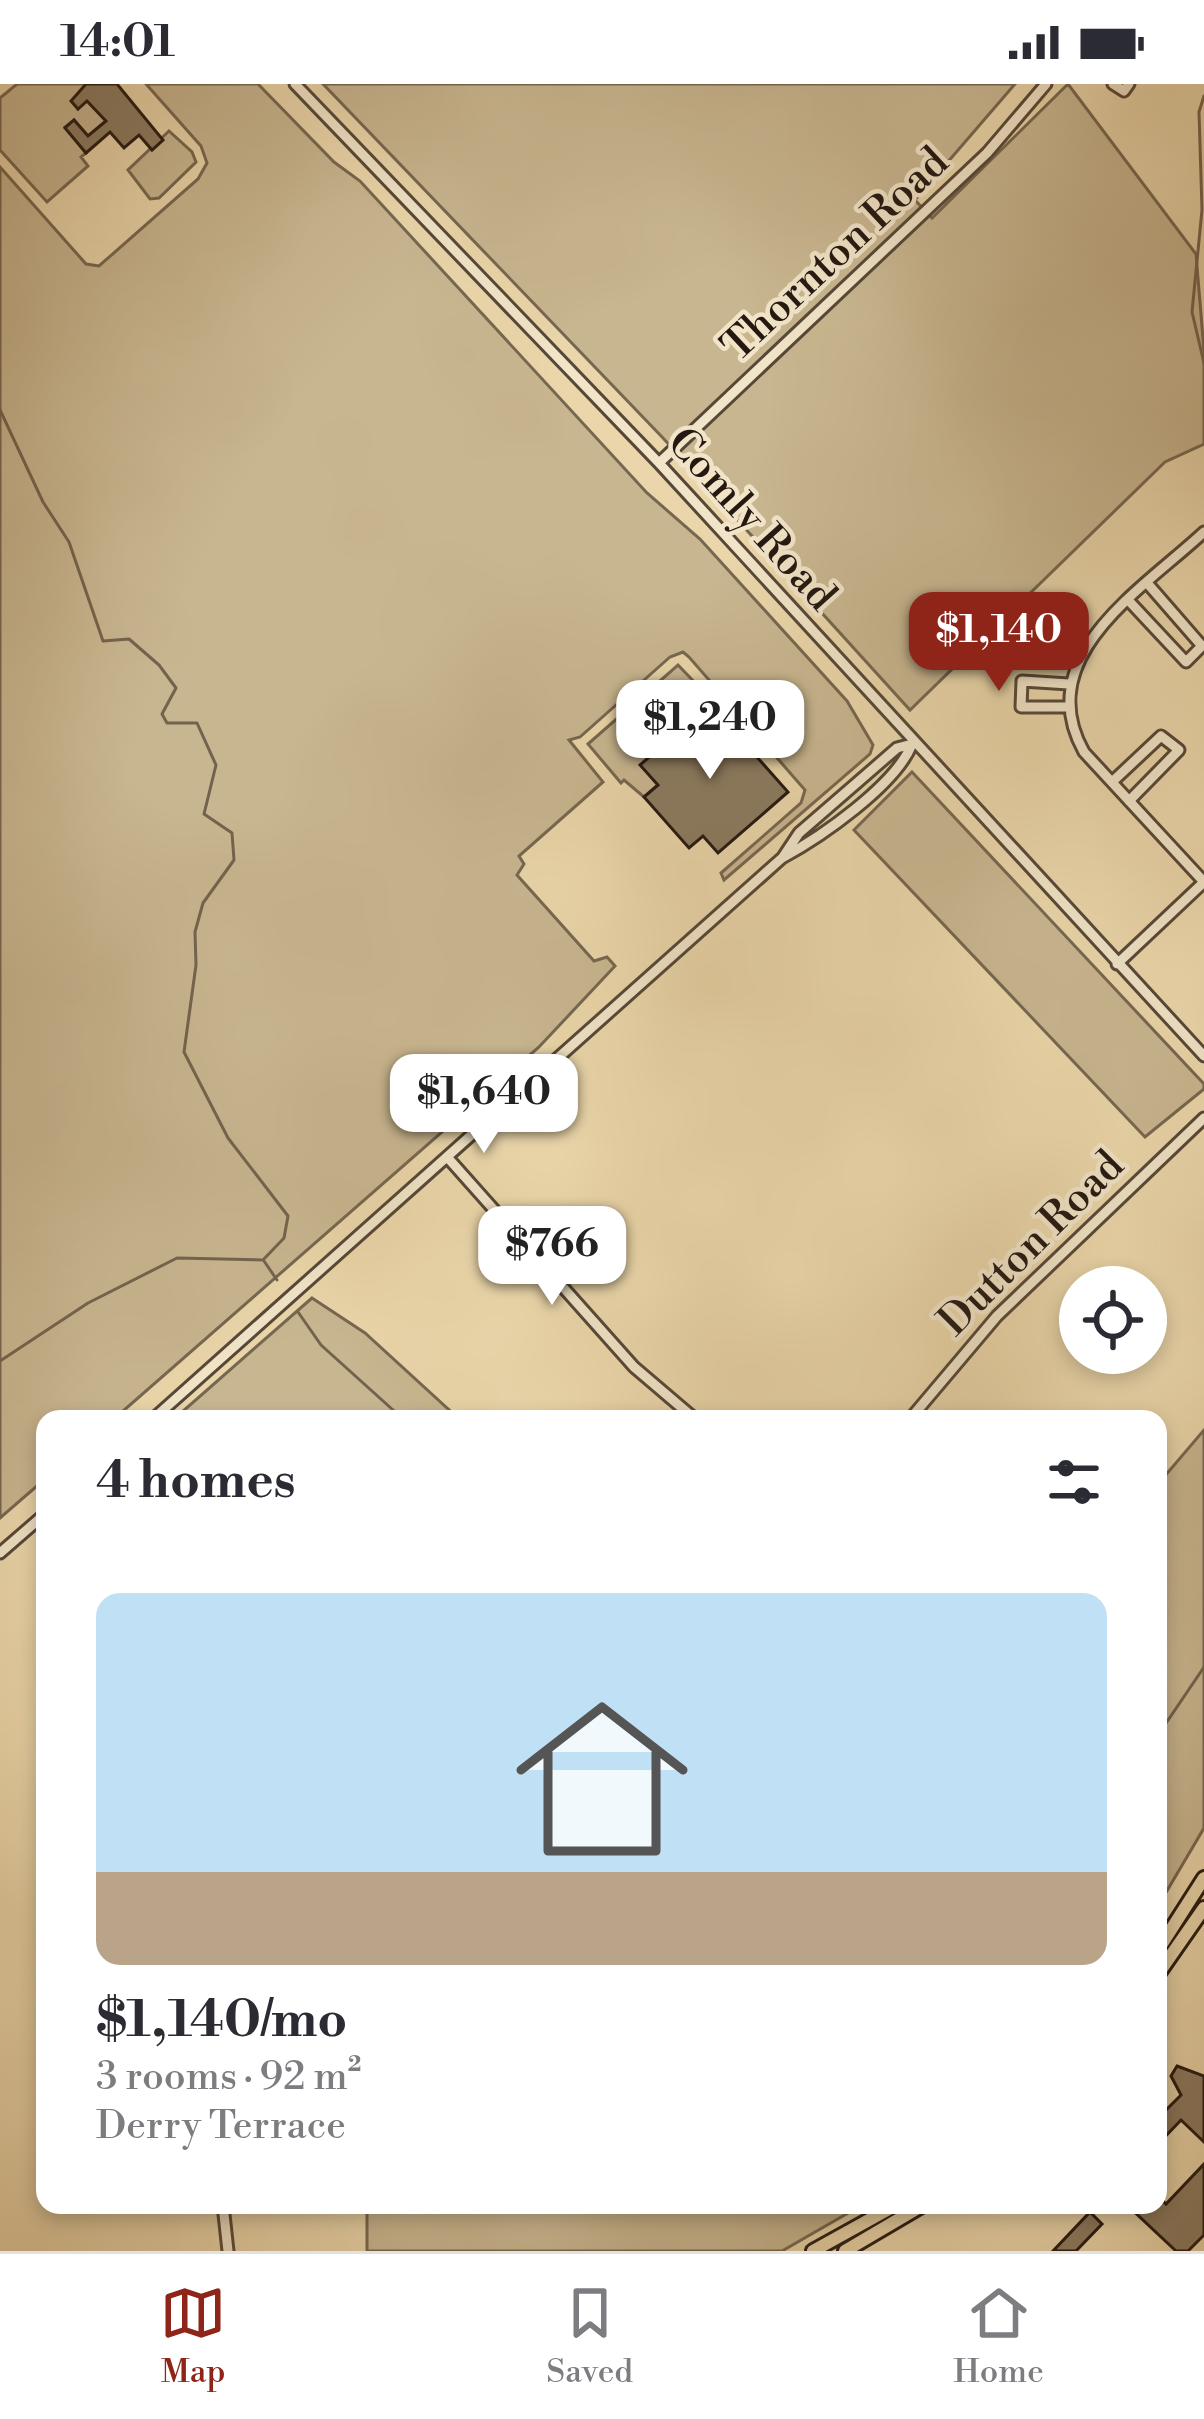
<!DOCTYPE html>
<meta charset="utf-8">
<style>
body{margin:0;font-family:"Libre Bodoni",serif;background:#f7f7f7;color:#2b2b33;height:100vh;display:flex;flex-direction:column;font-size:45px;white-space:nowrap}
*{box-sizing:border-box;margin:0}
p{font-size:39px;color:#7c7c81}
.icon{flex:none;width:66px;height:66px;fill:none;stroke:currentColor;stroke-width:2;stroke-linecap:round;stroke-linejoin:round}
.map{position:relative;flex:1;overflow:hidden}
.sheet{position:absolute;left:36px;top:1326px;width:1131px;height:804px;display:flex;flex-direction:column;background:#fff;border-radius:24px;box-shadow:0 6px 18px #0003}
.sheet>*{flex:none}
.controls{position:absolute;left:1059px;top:1182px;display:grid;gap:24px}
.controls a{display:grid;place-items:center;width:108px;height:108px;border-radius:50%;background:#fff;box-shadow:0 6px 18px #0003;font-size:60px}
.price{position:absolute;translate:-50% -102px;padding:0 27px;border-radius:24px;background:#fff;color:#222;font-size:39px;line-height:78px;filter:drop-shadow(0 3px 6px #0008)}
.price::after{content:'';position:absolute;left:50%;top:72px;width:36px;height:27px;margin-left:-18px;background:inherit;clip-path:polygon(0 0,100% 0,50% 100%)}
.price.active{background:#8f2418;color:#fff}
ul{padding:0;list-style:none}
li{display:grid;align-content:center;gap:24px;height:636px;padding:0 60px}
li span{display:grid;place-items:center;height:372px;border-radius:24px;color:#555}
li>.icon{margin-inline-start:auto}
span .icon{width:216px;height:216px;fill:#fffc;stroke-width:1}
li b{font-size:51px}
h2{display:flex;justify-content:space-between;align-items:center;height:144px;padding:0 60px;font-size:51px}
.status{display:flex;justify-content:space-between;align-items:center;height:84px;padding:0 60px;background:#fff;direction:ltr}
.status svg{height:33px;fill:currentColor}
.tabs{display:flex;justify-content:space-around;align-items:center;height:168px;border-top:3px solid #e1e1e2;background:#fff;font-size:33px;color:#7c7c81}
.tabs a{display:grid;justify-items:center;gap:6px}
.tabs .active{color:#8f2418}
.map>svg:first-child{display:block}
</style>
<div class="status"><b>14:01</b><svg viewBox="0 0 49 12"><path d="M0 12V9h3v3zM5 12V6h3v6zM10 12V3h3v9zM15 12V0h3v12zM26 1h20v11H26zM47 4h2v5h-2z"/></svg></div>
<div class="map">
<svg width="1204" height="2167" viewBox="0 0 1204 2167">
<rect width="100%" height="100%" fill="#ead6aa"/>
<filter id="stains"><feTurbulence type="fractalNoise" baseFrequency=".00167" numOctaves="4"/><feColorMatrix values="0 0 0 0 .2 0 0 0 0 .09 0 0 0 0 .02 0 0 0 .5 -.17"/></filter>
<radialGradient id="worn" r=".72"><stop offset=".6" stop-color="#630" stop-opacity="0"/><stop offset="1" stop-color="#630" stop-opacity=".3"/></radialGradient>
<path fill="#c8b690" stroke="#766750" stroke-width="3" d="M17 0H86L80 9 106 37 88 52 74 36 65 43 86 69 81 73 88 82 47 118 0 66V14Z
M146 0H258L334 78 360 97 647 409 700 455 847 617 873 661 870 670 724 796 721 789 801 719 805 706 689 573 683 568 670 573 580 653 569 656 603 698 519 772 524 780 517 791 594 877 607 873 615 882 539 963 114 1335H45V1395L0 1434V83L86 180 99 182 198 95 207 79 201 62Z
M323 0H1015L915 116 932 134 1068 0 1196 170 1204 267V360L1165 378 910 626 663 354Z
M169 47 192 68 196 78 159 114 150 115 128 86Z
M678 581 724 629 641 681 658 701 644 713 624 696 621 699 588 660Z
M912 688 1204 1000V1005L1145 1053 854 746Z
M312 1214 365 1249 459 1335H174Z
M1204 1346V1744L1158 1822V1400Z
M367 2121H862L782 2167H367Z"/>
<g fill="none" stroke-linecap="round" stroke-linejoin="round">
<path stroke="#73634e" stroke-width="3" d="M1204 12 1199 28 1202 126 1192 228 1204 279
M0 326 43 418 69 458 103 557 129 555 159 581 176 604 162 630 167 639H197L216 681 204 730 232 749 234 776 203 819 195 848 196 881 184 968 228 1054 288 1132 284 1154 263 1176
M264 1177 277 1196
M298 1228 321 1261 403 1335
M0 1277 88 1219 177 1174 263 1176
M1158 1651 1204 1583"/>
</g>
<path fill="#8b7b61" stroke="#241811" stroke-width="3" d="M86 0H117L163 56 152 66 139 51 124 64 110 48 86 69 65 44 74 36 88 52 106 37 87 17 78 25 71 17Z
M710 620 788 708 718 769 703 752 689 764 644 713 658 701 640 681Z
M1177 1982 1204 1992V2058L1181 2036 1158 2060V2017L1167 2025 1181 2011 1171 1992Z
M1204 2080V2151L1188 2167H1176L1127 2121H1158V2112L1166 2120Z
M1090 2128 1102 2140 1076 2167H1053Z"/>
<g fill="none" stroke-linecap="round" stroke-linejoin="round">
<g stroke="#564837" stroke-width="15">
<path id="minor" d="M295 0 659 379 1204 972
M1113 0 1124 7 1129 0
M659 379 987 69 1046 0
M1129 517 1186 578 1202 562 1148 500
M1069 600 1022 597 1021 623H1069
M1112 698 1161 652 1179 666 1129 717
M783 773 799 749 897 664 912 660
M1117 880 1204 798 1084 668C1030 572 1143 505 1204 448
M448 1074 634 1283 695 1335
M153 1335 782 774C821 753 896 701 912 660
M910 1335 997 1232 1204 1034
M0 1469 45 1430
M223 2121 228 2167"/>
</g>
<g stroke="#241811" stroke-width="18">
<path id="major" d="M1158 1866 1204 1794
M1158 1890 1204 1824
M813 2167 896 2121
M845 2167 923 2121"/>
</g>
<use href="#minor" stroke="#f1e4c8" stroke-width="9"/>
<use href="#major" stroke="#ead6aa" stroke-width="12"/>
</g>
<g text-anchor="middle" stroke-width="9" stroke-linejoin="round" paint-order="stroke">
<g font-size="42" fill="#241811" stroke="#f1e4c8">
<text transform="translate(834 169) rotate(-43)" y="15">Thornton Road</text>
<text transform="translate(753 434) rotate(48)" y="15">Comly Road</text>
<text transform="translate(1030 1158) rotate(-45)" y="15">Dutton Road</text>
</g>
</g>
<rect width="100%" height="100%" filter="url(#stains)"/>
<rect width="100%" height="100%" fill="url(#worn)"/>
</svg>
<div class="controls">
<a><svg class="icon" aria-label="locate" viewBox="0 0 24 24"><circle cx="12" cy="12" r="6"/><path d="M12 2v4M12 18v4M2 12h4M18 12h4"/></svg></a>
</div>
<b class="price active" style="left:999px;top:610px">$1,140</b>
<b class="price" style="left:710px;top:698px">$1,240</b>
<b class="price" style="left:484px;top:1072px">$1,640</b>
<b class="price" style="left:552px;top:1224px">$766</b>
<section class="sheet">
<h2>4 homes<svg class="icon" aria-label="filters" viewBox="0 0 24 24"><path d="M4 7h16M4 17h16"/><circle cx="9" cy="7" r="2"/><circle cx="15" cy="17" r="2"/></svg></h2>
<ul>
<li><span style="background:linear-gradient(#bfe0f5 75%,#b9a48a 0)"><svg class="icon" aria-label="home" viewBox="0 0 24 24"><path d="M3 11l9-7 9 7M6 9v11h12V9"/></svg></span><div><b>$1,140/mo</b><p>3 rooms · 92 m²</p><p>Derry Terrace</p></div></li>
</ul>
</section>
</div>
<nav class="tabs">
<a class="active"><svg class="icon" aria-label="map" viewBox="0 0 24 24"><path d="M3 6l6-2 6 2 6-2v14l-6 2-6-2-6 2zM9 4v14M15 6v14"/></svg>Map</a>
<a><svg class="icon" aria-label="saved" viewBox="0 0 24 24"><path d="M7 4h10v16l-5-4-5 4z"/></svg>Saved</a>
<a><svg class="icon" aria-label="home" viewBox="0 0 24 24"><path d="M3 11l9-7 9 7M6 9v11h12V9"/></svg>Home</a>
</nav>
